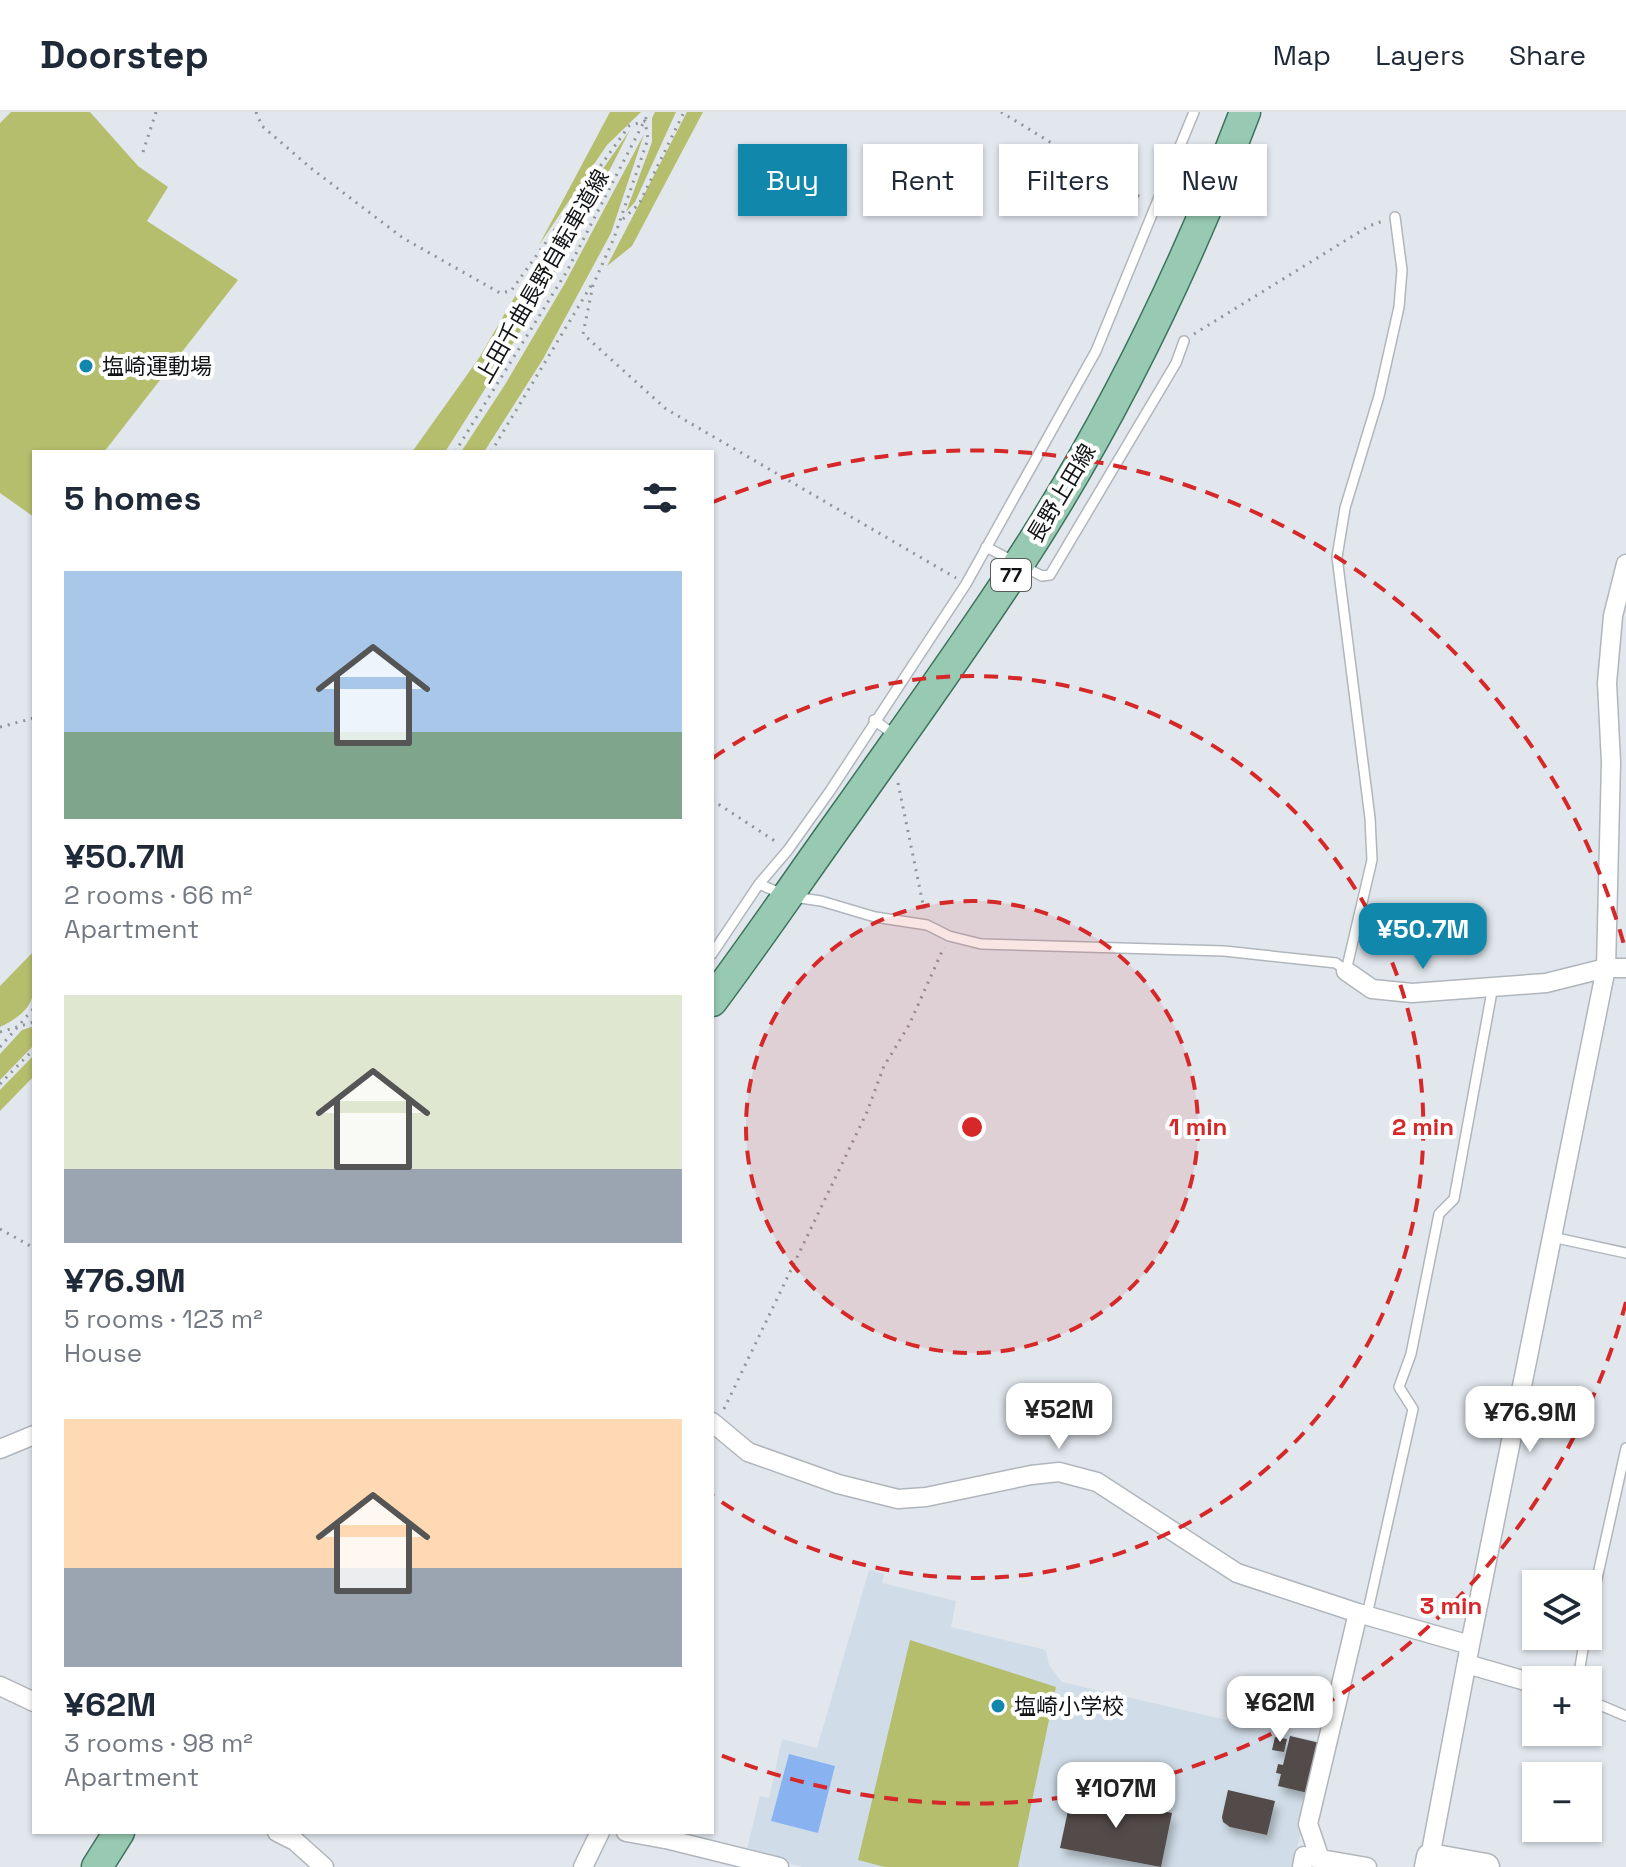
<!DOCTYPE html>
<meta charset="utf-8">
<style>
body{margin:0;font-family:"Space Grotesk","Noto Sans JP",sans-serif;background:#f6f6f7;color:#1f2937;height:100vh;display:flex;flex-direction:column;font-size:30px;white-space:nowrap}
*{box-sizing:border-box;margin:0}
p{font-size:26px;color:#747a83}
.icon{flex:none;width:44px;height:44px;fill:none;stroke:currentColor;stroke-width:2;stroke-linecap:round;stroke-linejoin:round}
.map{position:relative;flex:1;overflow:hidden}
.panel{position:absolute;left:32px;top:338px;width:682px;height:1384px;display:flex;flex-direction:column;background:#fff;border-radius:0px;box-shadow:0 2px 6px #0004}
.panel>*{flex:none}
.banner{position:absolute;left:738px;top:32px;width:760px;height:72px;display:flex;gap:16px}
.buttons{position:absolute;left:1522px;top:1458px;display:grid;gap:16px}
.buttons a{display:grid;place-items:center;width:80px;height:80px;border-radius:0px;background:#fff;box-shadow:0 2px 6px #0004;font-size:40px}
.price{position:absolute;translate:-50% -68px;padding:0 18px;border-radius:16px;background:#fff;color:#222;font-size:26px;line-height:52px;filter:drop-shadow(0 2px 4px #0008)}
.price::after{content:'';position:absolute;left:50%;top:48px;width:24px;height:18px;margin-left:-12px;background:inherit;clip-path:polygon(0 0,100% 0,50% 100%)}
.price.selected{background:#1287ac;color:#fff}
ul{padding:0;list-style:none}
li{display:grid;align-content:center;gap:16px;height:424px;padding:0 32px}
li span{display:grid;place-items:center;height:248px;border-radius:0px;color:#555}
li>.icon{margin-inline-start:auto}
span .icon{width:144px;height:144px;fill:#fffc;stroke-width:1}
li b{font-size:34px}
h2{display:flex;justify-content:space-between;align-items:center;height:96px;padding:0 32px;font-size:34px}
.pill{padding:0 28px;border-radius:0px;background:#fff;box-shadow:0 2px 6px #0004;font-size:28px;line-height:72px}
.pill.selected{background:#1287ac;color:#fff}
header{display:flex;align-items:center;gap:48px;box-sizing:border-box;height:112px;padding:0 40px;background:#fff;border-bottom:2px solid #e0e1e3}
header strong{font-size:38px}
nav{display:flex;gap:44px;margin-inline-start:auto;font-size:28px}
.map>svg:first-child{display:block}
</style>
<header>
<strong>Doorstep</strong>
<nav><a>Map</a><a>Layers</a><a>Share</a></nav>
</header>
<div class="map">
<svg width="1626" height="1755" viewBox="0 0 1626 1755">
<defs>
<filter id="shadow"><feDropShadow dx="4" dy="7" stdDeviation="4" flood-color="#0004"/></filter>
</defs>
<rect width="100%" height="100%" fill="#e1e7ed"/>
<path fill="#d0dde8" d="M869 1458 884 1462 882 1471 956 1489 951 1515 1046 1538 1049 1553 1062 1570 1322 1630 1293 1755H803L746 1741 760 1684 769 1686 782 1627 817 1636Z"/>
<path fill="#b5be6d" d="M11 0H90L138 54 168 75 147 109 238 168 104 340H34V405L0 381V11Z
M610 0H641L607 33 539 133Z
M655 0H676L635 90 626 100 652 30V6Z
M687 0H703L632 134 607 154Z
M630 18C573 131 514 234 445 340H412L479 246 521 174Z
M644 22 611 121 543 247 484 340H461L506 271 565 171Z
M34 839C34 880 41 895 0 915V874Z
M34 914V933L0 968V942L22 918Z
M34 943V964L0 999V978Z
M910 1528 1056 1575 1018 1755H885L858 1748Z"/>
<path fill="#88b3f0" d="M789 1642 835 1654 818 1721 771 1709Z"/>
<path fill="#534c49" filter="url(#shadow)" d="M1290 1624 1320 1631 1308 1681 1278 1674 1281 1662 1276 1661 1278 1652 1283 1653Z
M1275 1625 1287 1627 1284 1640 1272 1638Z
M1228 1678 1275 1689 1267 1723 1230 1715 1223 1710 1222 1705Z
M1072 1680 1172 1701 1161 1755 1060 1736Z"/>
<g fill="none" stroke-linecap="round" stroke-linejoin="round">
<g stroke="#b0b6bb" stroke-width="12">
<path id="lane" d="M986 435 1042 464 1050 463 1176 251 1184 229
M874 608 896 624
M759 772 787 784 821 789 875 805 927 813 949 824 981 832 1224 839 1336 851 1346 859 1372 748 1370 706 1337 445 1345 396 1379 284 1399 195 1402 158 1395 105
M712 842 759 772 788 738 830 679 966 472 1096 239 1194 0
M1552 1125 1626 1141
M1367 1503 1413 1297 1399 1275 1411 1242 1439 1102 1454 1087 1493 874
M1588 1507 1626 1336
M1578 1568 1585 1524
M1588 1588 1626 1604"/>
</g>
<g stroke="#b0b6bb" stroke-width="21">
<path id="street" d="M1346 859 1372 877 1412 881 1546 871 1606 856H1626
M712 1310 748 1340 838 1372 898 1387 926 1385 1031 1363 1059 1360 1097 1370 1237 1461 1358 1501 1470 1533
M0 1337 34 1323
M1467 1552 1536 1572
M0 1574 34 1590
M277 1720 295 1729 324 1755
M626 1720 670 1728 779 1755
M1430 1745 1470 1533 1606 856 1611 650 1607 571 1613 504 1626 452
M1320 1747 1308 1712 1358 1501
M583 1755 600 1720
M1302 1755 1304 1744 1367 1755"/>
</g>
<g stroke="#b0b6bb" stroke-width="29">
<path id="secondary" d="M1428 1755 1430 1745 1486 1755"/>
</g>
<g stroke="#3d735b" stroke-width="33">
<path id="primary" d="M712 889C759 826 803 761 849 697 906 616 964 536 1018 453 1110 312 1185 158 1245 0
M97 1755 119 1720"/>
</g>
<path stroke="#909499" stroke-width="3" stroke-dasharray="2 6" stroke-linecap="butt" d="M256 0 262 14 312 57 403 126 500 181 511 179 629 14 645 9 648 27 614 126 593 173 583 222 666 297 956 466
M1001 0 1143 87
M143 40 156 0
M623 107 639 92 684 0
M1194 222 1369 114 1383 109
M455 340 567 159 649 0
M491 340 592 172
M0 615 34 606
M898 671 924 797
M712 688 778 731
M0 920 34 910
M0 935 34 896
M0 972 34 937
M0 1117 34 1136
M724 1297 867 1000 884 954 909 913 944 835"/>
<use href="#lane" stroke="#fff" stroke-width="9"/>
<use href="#street" stroke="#fff" stroke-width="18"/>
<use href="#secondary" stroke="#fff" stroke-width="26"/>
<use href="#primary" stroke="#98cab3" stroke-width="30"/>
</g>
<circle cx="972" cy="1015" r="226" fill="#d62828" fill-opacity=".12"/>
<g fill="none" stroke="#d62828" stroke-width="4" stroke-dasharray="14 10">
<circle cx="972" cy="1015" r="226"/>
<path d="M713 646A451 451 0 1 1 713 1384"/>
<path d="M1626 1190A677 677 0 0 1 713 1640M713 390A677 677 0 0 1 1626 840"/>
</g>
<g fill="#1287ac" stroke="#fff" stroke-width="3">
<circle cx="86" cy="254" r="8"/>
<circle cx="998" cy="1594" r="8"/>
</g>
<g text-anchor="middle" stroke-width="8" stroke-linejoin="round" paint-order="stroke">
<rect fill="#fff" stroke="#595a5c" stroke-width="2" x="991" y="447" width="40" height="32" rx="6"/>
<g font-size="20" font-weight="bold" fill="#121416">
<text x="1011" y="470">77</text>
</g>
<g font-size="22" fill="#121416" stroke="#fff">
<text transform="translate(542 164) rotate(-60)" y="8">上田千曲長野自転車道線</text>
<text transform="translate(1061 381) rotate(-59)" y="8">長野上田線</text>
</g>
<g font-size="22" fill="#121416" stroke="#fff" text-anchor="start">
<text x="102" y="262">塩崎運動場</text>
<text x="1014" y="1602">塩崎小学校</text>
</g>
</g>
<circle cx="972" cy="1015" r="12" fill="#d62828" stroke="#fff" stroke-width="4"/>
<g font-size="24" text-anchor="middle" font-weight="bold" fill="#d62828" stroke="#fff" stroke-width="8" stroke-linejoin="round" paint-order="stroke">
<text x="1198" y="1023">1 min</text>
<text x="1423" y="1023">2 min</text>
<text x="1451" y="1502">3 min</text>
</g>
</svg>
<div class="buttons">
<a><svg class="icon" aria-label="layers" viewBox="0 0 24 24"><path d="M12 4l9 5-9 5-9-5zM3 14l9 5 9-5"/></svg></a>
<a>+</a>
<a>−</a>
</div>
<b class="price selected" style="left:1423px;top:859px">¥50.7M</b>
<b class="price" style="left:1059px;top:1339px">¥52M</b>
<b class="price" style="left:1530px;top:1342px">¥76.9M</b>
<b class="price" style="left:1280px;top:1632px">¥62M</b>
<b class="price" style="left:1116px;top:1718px">¥107M</b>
<div class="banner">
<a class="pill selected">Buy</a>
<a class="pill">Rent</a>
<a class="pill">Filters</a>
<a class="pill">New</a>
</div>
<section class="panel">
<h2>5 homes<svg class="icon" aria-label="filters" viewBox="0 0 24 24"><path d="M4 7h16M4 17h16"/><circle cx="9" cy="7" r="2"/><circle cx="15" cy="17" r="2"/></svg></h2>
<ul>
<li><span style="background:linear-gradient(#a9c7e8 65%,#7fa58c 0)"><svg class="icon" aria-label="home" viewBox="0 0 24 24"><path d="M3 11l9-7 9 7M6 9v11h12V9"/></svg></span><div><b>¥50.7M</b><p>2 rooms · 66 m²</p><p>Apartment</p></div></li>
<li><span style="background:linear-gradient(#dfe7d0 70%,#9aa5b1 0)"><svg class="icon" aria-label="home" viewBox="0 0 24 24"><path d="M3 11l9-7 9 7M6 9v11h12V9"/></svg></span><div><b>¥76.9M</b><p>5 rooms · 123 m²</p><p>House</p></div></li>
<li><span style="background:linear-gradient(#ffd9b3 60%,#9aa5b1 0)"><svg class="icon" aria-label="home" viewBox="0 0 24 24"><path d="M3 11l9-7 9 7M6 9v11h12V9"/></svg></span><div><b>¥62M</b><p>3 rooms · 98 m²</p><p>Apartment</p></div></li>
</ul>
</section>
</div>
